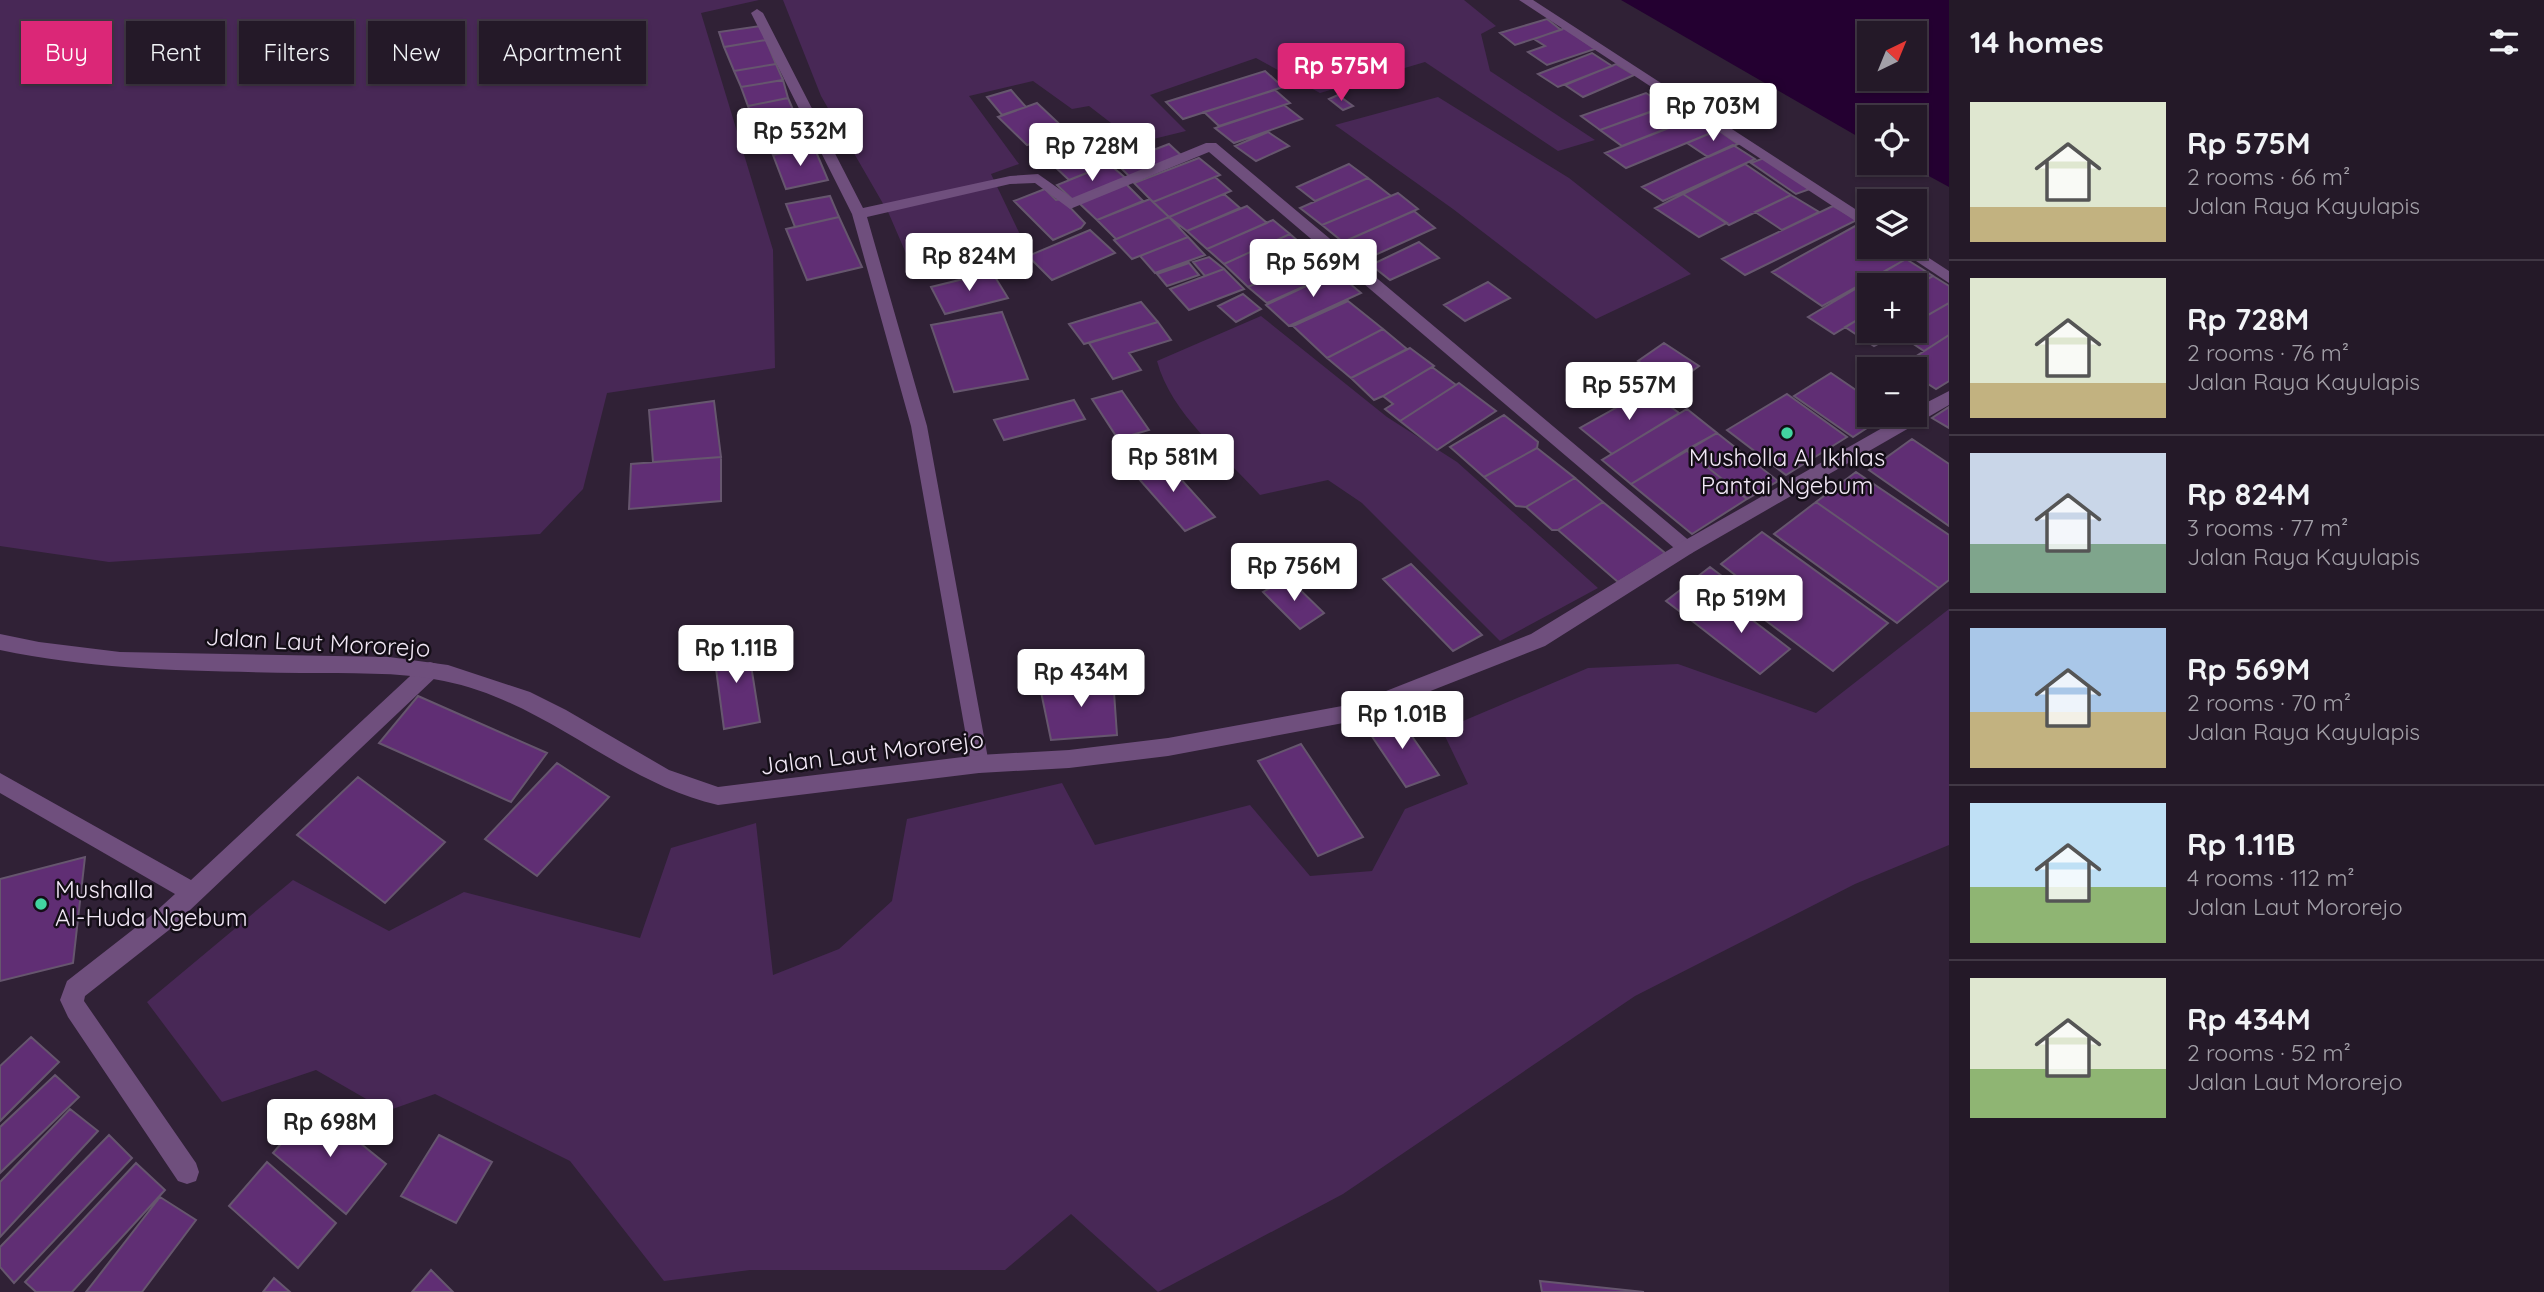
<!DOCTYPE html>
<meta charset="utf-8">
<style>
body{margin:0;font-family:Quicksand,sans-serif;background:#302634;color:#f1f3f6;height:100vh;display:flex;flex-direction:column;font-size:26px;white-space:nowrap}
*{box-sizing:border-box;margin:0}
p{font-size:23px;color:#a3a0a8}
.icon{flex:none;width:38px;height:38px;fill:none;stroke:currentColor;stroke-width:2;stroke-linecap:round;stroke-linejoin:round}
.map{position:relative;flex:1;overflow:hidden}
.sheet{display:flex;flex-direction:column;background:#241928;width:595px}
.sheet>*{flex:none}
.banner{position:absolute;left:21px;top:21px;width:665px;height:63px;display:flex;gap:14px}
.needle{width:46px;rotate:43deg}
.buttons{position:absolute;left:1857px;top:21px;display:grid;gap:14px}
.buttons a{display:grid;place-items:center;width:70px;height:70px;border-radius:0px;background:#241928;box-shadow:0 2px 5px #0004,0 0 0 2px #413845;font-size:35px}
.price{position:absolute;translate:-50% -60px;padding:0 16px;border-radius:7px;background:#fff;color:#222;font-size:23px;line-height:46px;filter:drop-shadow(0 2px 4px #0008)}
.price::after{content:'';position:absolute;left:50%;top:42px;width:21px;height:16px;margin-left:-10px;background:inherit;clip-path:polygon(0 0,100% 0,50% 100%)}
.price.current{background:#db2777;color:#fff}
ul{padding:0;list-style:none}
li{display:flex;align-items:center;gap:21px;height:175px;padding:0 21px}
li+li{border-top:2px solid #413845}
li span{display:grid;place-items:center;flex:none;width:196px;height:140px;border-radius:0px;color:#555}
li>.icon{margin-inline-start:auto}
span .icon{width:84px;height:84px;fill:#fffc;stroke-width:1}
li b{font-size:30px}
h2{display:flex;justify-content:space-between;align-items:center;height:84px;padding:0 21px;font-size:30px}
.pill{padding:0 24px;border-radius:0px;background:#241928;box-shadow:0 2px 5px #0004,0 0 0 2px #413845;font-size:24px;line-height:63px}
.pill.current{background:#db2777;color:#fff}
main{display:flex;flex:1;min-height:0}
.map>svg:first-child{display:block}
</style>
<main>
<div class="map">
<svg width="1949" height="1292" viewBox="0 0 1949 1292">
<rect width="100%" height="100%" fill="#302136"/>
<path fill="#482856" d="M0 0H759L701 13 773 250 775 368 607 393 583 489 540 534 109 562 0 546Z
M783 0H1464L1496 26 1481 34 1490 71 1595 140 1558 151 1425 62 1320 93 1256 58 1150 95 1186 131 1137 143 1089 106 1072 109 1033 81 969 96 1019 164 991 174 1027 249 993 261 914 272 889 214 821 96Z
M1438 97 1569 178 1691 274 1596 319 1453 209 1335 125Z
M1261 316 1387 417 1457 462 1598 588 1500 641 1362 503 1328 480 1260 495C1224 455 1171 414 1157 361Z
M1949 609V845L1855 884 1635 996 1343 1194 1158 1292 1071 1214 1005 1270H750L664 1281 570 1161 435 1094 387 1111 316 1070 222 1102 147 1002 293 880 389 931 464 892 640 938 671 848 756 823 773 975 839 949 892 901 907 819 1062 783 1095 845 1250 805 1310 876 1372 871 1405 809 1468 784 1442 730 1588 668 1678 664 1816 713Z"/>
<path fill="#240031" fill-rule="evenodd" d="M1621 0H1949V187L1905 163H1914V117H1869V143ZM1869 33H1914V79H1869Z"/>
<path fill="#602e74" stroke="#66566e" stroke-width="2" d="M1547 19 1561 30 1515 45 1500 33Z
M760 26 766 40 724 47 719 32Z
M1565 28 1595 49 1547 65 1528 52 1545 46 1534 39Z
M766 40 776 64 734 71 724 47Z
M1592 53 1612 66 1558 87 1538 74Z
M776 64 783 80 741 87 734 71Z
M1616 64 1634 75 1583 97 1565 85Z
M1265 71 1283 87 1183 119 1166 102Z
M783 80 788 98 748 106 741 87Z
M1011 90 1026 107 1002 115 987 97Z
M1275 90 1290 103 1219 126 1204 112Z
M1646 93 1666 106 1600 130 1581 116Z
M1338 95 1353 106 1343 110 1329 99Z
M788 98 794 112 753 120 748 106Z
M1037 103 1068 132 1027 145 998 117Z
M1284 105 1302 119 1234 143 1215 128Z
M1670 105 1691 119 1622 146 1600 130Z
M794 112 814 147 773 155 753 120Z
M1697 117 1718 130 1626 168 1605 153Z
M1080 126 1119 160 1069 180 1032 145Z
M1718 130 1738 144 1708 157 1687 143Z
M1268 132 1289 146 1256 161 1235 146Z
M1169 144 1183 157 1132 179 1117 164Z
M1733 145 1755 159 1663 201 1642 187Z
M814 147 828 180 786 189 773 155Z
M1199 158 1220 175 1153 202 1134 183Z
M1764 158 1810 189 1796 194 1751 163Z
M1109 164 1128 180 1075 202 1057 185Z
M1349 164 1368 178 1315 201 1297 187Z
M1745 164 1791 195 1729 225 1683 194Z
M1215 177 1231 191 1169 217 1153 202Z
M1368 178 1391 196 1322 225 1300 208Z
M1126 184 1143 201 1097 220 1079 203Z
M1045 189 1056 200 1062 199 1085 223 1081 228 1053 240 1014 201Z
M1398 193 1418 209 1343 242 1322 225Z
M1224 194 1240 208 1187 231 1169 217Z
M1683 194 1727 223 1699 237 1655 208Z
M1791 195 1819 212 1782 230 1755 212Z
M830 196 839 217 795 227 786 204Z
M1150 199 1169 217 1114 240 1116 239 1097 220Z
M1247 206 1267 223 1207 249 1187 231Z
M1833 206 1857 220 1745 275 1722 259Z
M1414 211 1435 228 1364 260 1343 242Z
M839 217 862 267 807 280 786 229Z
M1169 217 1188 237 1132 259 1114 240Z
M1273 220 1290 234 1224 264 1207 249Z
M1857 225 1869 236V247H1882L1906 259 1822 306 1772 272Z
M1090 230 1115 253 1052 280 1028 256Z
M1290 234 1315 256 1248 287 1224 264Z
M1188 237 1205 255 1155 273 1140 256Z
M1419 242 1439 258 1390 280 1371 265Z
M1315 256 1336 272 1267 303 1248 287Z
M1209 257 1224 269 1205 276 1193 262Z
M1906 259 1933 276 1914 287 1869 285V313L1834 334 1808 317Z
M1189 263 1199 275 1167 286 1157 274Z
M1224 269 1244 289 1189 310 1170 289Z
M992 272 1008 298 945 314 931 287Z
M1336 272 1361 293 1289 326 1266 305Z
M1933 276 1949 286V303L1914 323V287Z
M1488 282 1510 298 1465 321 1444 305Z
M1243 294 1261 309 1236 322 1218 306Z
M1348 301 1383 329 1327 358 1293 326Z
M1141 302 1158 322 1084 344 1069 324Z
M1949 303V335L1924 351 1897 333 1914 331V323Z
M1002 312 1028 379 954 392 931 325Z
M1869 313V331H1902L1874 346 1845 327Z
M1158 322 1171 340 1129 353 1141 370 1113 379 1089 343Z
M1383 329 1407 349 1351 378 1327 358Z
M1949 335V381L1936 389 1914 375V369L1901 366Z
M1664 343 1699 366 1674 384 1638 361Z
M1410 348 1434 366 1383 396 1374 400 1351 378Z
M1432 367 1456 385 1400 421 1385 409 1393 404 1383 396Z
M1831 373 1869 399V415H1887L1853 437 1794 396Z
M1459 383 1496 411 1437 450 1400 421Z
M1648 390 1679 413 1612 454 1580 428Z
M1122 391 1149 430 1118 439 1092 399Z
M1787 394 1847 437 1786 475 1727 430Z
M1074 400 1085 419 1004 440 994 420Z
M714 401 721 457 653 462 649 410Z
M1949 407V428L1932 418Z
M1687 409 1717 433 1631 484 1602 460Z
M1504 415 1538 442 1537 448 1484 477 1450 447Z
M1717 433 1778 481 1747 499 1686 450Z
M1912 439 1949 464V526L1869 470Z
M1537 448 1575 478 1526 507 1516 506 1484 477Z
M1686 450 1747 499 1692 534 1631 484Z
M721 457V501L629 509 631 464Z
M1161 457 1215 517 1185 531 1132 471Z
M1856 472 1949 535V580L1939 588 1816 502Z
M1575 478 1603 502 1558 530H1552L1526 507Z
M1603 502 1665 553 1618 582 1558 530Z
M1816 502 1939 588 1897 623 1774 534Z
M1762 532 1888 623 1833 671 1733 596 1748 585 1721 564Z
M1411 564 1482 635 1453 651 1383 579Z
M1710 567 1735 586 1691 620 1666 601Z
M1288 578 1324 613 1300 629 1263 592Z
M1721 596 1790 649 1760 674 1691 620Z
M747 640 760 722 724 729 713 646Z
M1113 678 1117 735 1051 740 1040 687Z
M418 696 547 753 511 802 379 743Z
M1397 715 1439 775 1406 787 1365 726Z
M1301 744 1363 837 1318 856 1258 761Z
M557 763 609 797 537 876 485 839Z
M358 777 445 842 385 903 297 835Z
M85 857 73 963 0 981V879Z
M31 1037 59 1062 0 1121V1066Z
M55 1075 79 1097 0 1173V1127Z
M314 1106 386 1164 346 1214 273 1153Z
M70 1109 98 1131 0 1237V1182Z
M109 1135 132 1158 14 1283 0 1267V1247Z
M439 1135 492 1162 456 1223 401 1196Z
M267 1162 336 1223 298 1268 229 1206Z
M136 1163 165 1190 72 1292H36L25 1282Z
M160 1197 196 1220 142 1292H86Z
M431 1270 453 1292H412Z
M274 1278 290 1292H263Z
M1540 1281 1644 1292H1542Z"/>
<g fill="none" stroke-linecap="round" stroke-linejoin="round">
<path fill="#6f4f7d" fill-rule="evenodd" d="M757 9 763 13 863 208 1010 176 1038 174 1072 198 1206 143H1216L1692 543 1695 548 1692 553 1686 555 1680 553 1209 152 1070 209 1035 183 1010 184 867 217 927 426 989 764 986 770 979 773 972 770 911 426 852 214 751 13Z
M430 662 437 664 440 670 437 676 169 930 85 996 84 1001 196 1163 199 1172 196 1181 187 1184 178 1181 68 1017 60 1000 67 981 153 914 175 894 0 793V773L191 880 423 664Z"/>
<path fill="#6f4f7d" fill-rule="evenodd" d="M1519 0H1533L1869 218V230Z
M1895 247H1912L1949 271V283Z
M1949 391V405L1692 553 1545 646 1354 721 1168 756 1069 768 979 773 718 805C618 782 548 702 444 681 397 671 349 674 301 673 200 671 100 671 0 650V634L39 642 120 652 389 657 448 665 530 692 566 710 669 770 718 787 979 755 1069 750 1168 738 1353 704 1531 634 1680 543 1905 415H1914V409Z"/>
</g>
<g fill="#42d4a1" stroke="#140e17" stroke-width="2.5">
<circle cx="1787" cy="433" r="7"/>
<circle cx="41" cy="904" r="7"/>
</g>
<g text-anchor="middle" stroke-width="5" stroke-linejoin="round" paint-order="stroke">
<g font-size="24" fill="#f1e7f5" stroke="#140e17">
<text x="1787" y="466">Musholla Al Ikhlas<tspan x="1787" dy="28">Pantai Ngebum</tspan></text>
<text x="55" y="898" text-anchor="start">Mushalla<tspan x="55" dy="28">Al-Huda Ngebum</tspan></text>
</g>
<g font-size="24" fill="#f1e7f5" stroke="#140e17">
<text transform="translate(318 643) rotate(3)" y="8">Jalan Laut Mororejo</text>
<text transform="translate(872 753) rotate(-7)" y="8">Jalan Laut Mororejo</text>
</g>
</g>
</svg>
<div class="buttons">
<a><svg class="needle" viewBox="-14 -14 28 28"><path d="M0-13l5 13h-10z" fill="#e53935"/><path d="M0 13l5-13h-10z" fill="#a3a0a8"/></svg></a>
<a><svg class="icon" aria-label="locate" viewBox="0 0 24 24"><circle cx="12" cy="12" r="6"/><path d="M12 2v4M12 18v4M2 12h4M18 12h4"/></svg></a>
<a><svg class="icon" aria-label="layers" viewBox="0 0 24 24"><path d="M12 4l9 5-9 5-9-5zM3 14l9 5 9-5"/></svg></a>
<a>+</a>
<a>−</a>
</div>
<b class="price current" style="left:1341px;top:103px">Rp 575M</b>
<b class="price" style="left:1713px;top:143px">Rp 703M</b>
<b class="price" style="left:800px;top:168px">Rp 532M</b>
<b class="price" style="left:1092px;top:183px">Rp 728M</b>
<b class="price" style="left:969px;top:293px">Rp 824M</b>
<b class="price" style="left:1313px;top:299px">Rp 569M</b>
<b class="price" style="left:1629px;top:422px">Rp 557M</b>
<b class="price" style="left:1173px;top:494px">Rp 581M</b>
<b class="price" style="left:1294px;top:603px">Rp 756M</b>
<b class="price" style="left:1741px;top:635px">Rp 519M</b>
<b class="price" style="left:736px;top:685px">Rp 1.11B</b>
<b class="price" style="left:1081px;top:709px">Rp 434M</b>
<b class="price" style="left:1402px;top:751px">Rp 1.01B</b>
<b class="price" style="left:330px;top:1159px">Rp 698M</b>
<div class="banner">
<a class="pill current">Buy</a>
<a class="pill">Rent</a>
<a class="pill">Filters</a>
<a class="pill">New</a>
<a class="pill">Apartment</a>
</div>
</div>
<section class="sheet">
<h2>14 homes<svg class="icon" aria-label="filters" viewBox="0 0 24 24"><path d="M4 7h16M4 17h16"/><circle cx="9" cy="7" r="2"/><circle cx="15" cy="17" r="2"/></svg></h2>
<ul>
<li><span style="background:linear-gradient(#dfe7d0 75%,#c2b280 0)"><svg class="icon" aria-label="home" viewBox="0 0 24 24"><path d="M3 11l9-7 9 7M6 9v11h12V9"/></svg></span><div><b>Rp 575M</b><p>2 rooms · 66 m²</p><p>Jalan Raya Kayulapis</p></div></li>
<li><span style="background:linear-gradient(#dfe7d0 75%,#c2b280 0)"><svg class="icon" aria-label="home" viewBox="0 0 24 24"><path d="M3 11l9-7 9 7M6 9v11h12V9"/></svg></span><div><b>Rp 728M</b><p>2 rooms · 76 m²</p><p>Jalan Raya Kayulapis</p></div></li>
<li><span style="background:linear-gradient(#c9d6e8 65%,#7fa58c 0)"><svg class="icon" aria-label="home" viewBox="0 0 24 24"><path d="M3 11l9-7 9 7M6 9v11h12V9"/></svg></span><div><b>Rp 824M</b><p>3 rooms · 77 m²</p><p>Jalan Raya Kayulapis</p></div></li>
<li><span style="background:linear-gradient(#a9c7e8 60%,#c2b280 0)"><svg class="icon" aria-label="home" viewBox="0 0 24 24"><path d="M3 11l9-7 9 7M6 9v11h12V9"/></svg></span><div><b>Rp 569M</b><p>2 rooms · 70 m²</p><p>Jalan Raya Kayulapis</p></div></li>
<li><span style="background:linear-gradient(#bfe0f5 60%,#8fb573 0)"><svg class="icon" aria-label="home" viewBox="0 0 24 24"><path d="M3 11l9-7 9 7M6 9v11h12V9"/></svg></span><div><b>Rp 1.11B</b><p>4 rooms · 112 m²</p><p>Jalan Laut Mororejo</p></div></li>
<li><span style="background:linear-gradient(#dfe7d0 65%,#8fb573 0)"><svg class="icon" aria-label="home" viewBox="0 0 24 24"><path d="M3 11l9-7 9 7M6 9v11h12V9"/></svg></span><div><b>Rp 434M</b><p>2 rooms · 52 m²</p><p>Jalan Laut Mororejo</p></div></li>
</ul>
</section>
</main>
